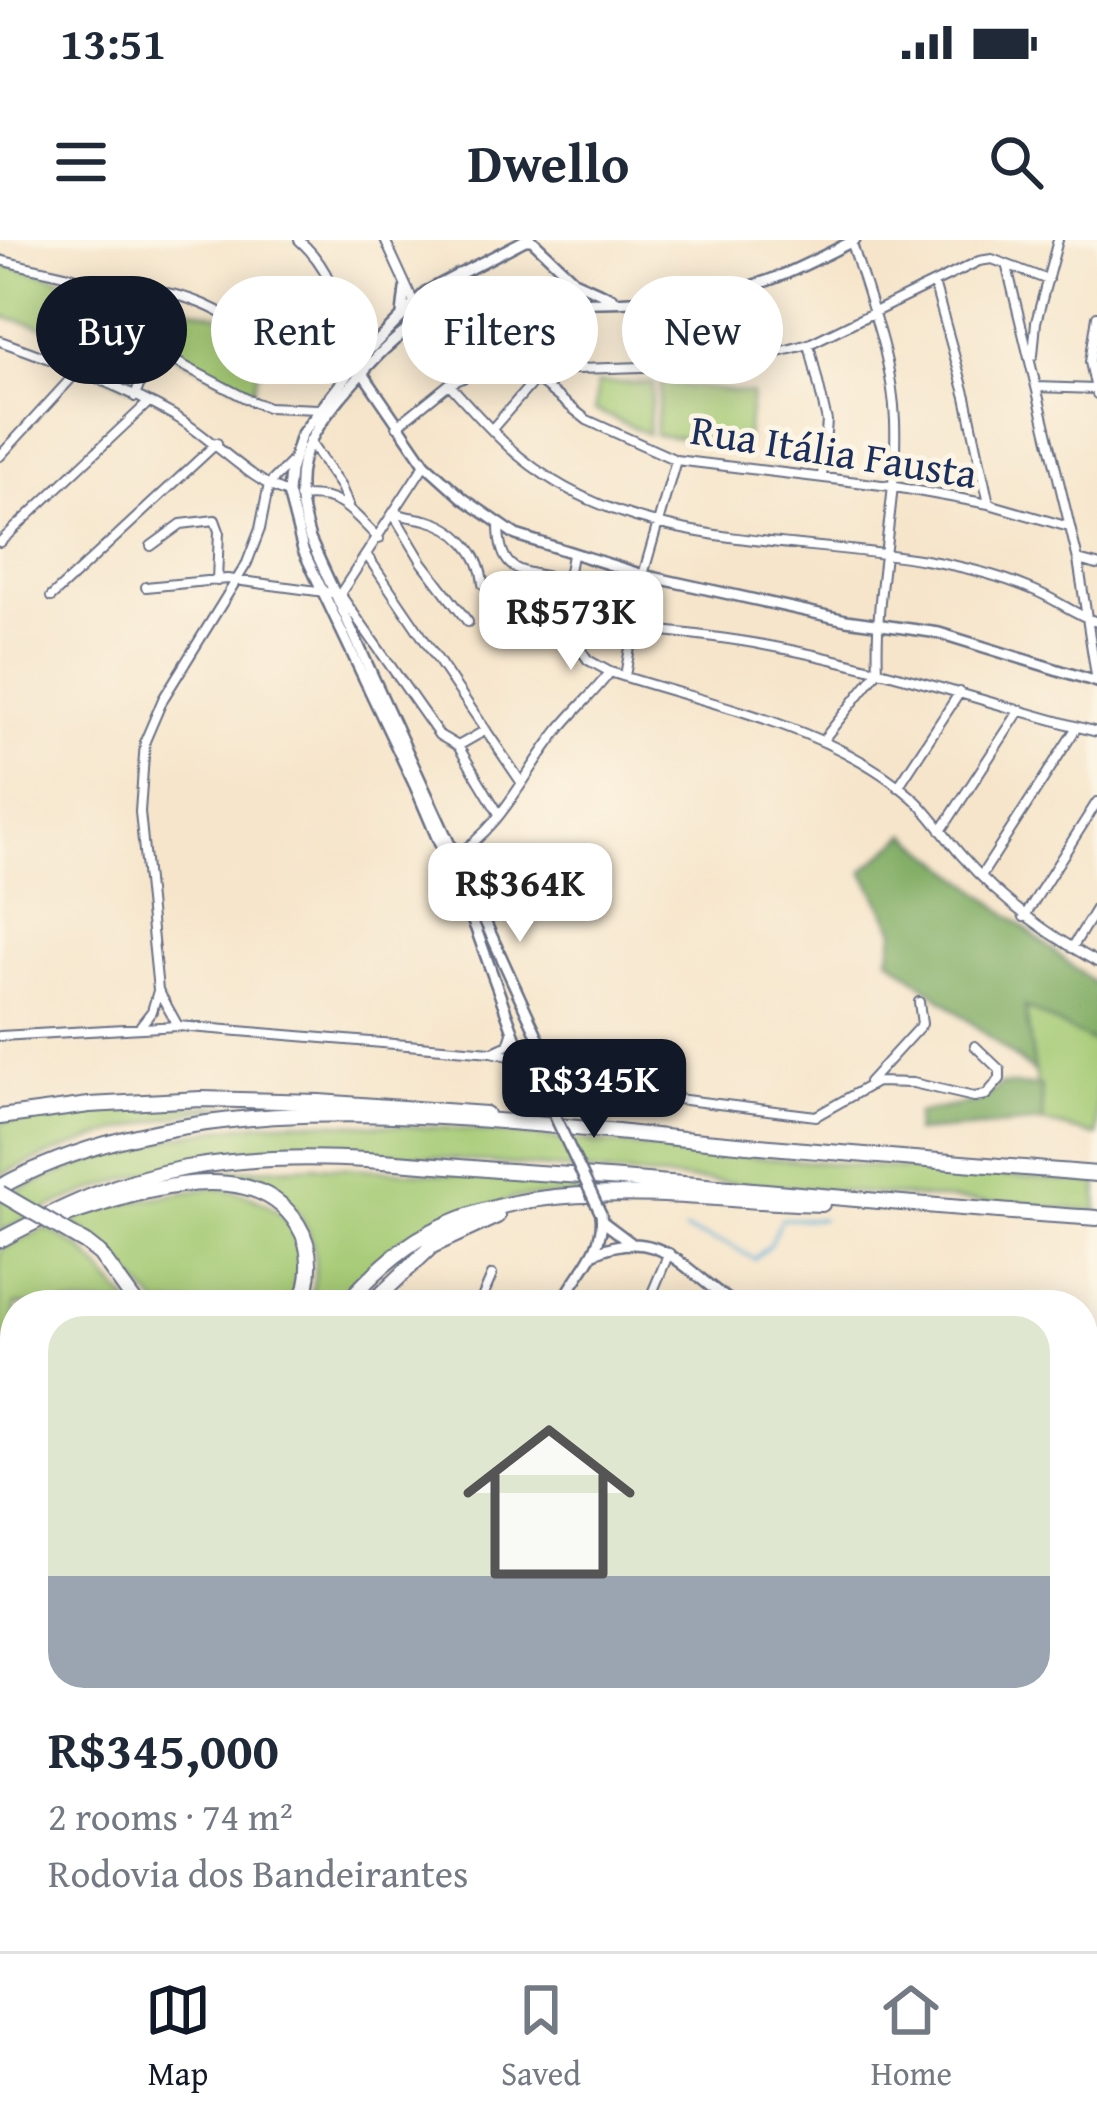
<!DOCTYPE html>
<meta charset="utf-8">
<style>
body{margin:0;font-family:"Gentium Book Plus",serif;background:#f2f2f3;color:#1f2937;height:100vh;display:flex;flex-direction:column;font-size:45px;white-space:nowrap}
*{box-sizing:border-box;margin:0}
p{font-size:39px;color:#747a83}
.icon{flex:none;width:66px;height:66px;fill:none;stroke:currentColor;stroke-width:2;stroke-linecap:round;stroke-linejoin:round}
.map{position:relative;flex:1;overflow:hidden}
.panel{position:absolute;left:0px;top:1050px;width:1098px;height:663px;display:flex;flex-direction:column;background:#fff;border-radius:48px 48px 0 0;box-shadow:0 6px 30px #0003}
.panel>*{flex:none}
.guide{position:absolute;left:36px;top:36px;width:1026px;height:108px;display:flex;gap:24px}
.price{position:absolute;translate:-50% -102px;padding:0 27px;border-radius:24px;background:#fff;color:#222;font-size:39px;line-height:78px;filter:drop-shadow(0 3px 6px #0008)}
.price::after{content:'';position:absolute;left:50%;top:72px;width:36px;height:27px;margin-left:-18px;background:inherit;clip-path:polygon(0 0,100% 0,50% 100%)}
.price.on{background:#111827;color:#fff}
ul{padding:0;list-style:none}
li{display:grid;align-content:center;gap:24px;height:636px;padding:0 48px}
li span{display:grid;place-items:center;height:372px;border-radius:36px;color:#555}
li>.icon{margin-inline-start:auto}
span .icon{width:216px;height:216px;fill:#fffc;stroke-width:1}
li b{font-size:51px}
.tag{padding:0 42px;border-radius:54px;background:#fff;box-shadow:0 6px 30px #0003;font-size:42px;line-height:108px}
.tag.on{background:#111827;color:#fff}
.status{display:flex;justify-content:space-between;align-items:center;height:84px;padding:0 60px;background:#fff;direction:ltr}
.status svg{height:33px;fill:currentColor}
header{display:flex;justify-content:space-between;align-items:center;height:156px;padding:0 48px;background:#fff;font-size:54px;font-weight:800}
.menu{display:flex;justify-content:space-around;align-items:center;height:168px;border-top:3px solid #e0e1e3;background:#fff;font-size:33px;color:#747a83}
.menu a{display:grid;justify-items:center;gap:6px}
.menu .on{color:#111827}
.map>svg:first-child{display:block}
</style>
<div class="status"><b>13:51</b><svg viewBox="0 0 49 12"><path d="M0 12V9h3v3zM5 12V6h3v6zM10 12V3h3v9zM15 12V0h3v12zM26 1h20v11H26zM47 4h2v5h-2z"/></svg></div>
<header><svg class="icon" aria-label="menu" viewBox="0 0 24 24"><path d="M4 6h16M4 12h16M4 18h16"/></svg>Dwello<svg class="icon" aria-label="search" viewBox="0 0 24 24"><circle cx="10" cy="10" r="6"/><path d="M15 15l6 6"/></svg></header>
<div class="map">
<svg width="1097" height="1711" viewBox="0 0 1097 1711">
<rect width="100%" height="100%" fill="#fcf5e5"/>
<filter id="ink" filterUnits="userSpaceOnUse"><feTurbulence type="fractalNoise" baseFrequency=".00833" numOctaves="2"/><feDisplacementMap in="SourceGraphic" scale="24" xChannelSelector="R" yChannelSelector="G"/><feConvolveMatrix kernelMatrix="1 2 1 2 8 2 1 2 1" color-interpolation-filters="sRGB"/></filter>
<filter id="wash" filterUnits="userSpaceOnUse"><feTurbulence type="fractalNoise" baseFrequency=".004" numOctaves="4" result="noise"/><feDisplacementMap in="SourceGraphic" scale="48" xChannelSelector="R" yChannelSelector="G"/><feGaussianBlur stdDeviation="2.7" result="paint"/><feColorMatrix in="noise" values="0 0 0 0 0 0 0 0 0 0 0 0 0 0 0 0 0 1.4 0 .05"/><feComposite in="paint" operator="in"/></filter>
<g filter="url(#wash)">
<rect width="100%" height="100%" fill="#f6e5cb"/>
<path fill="#a6cb76" stroke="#607d6a" stroke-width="3" d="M0 23C52 38 133 45 147 108L133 149 98 132 91 98 0 76Z
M140 56 234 79 265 109 252 153 167 111 135 60Z
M597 143H653L648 194 595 170Z
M661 143 752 154 746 205 655 195Z
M1024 766 1097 804V896L1043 882Z
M141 866H230C149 878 75 902 0 935V882Z
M293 881 447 888 763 918 1097 943V971L615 934 341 909C220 911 107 933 0 992V958C101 913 181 888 293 881Z
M318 926 654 947 669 951 513 958 373 1028 337 1065H307C326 1021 310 964 262 945 235 935 206 938 178 940L217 931Z
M210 948C274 951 331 999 291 1065H158L108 1010 67 978 128 962Z
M47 988 83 1010 131 1065H15V1192L0 1187V1010Z"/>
<path fill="#84af67" stroke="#506f62" stroke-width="3" d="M907 594 1097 746V804L1025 767 1035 833 889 718 895 690 863 631Z
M1000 845 1041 846 1043 882 915 892 917 873 981 861Z
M0 1531 15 1539V1677L0 1675Z
M603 1698H712L713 1711H589Z"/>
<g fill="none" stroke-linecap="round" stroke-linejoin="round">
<path stroke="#5db0d8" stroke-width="3" d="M685 991 730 1005 754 1019 769 1006 781 979H822"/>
</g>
</g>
<g filter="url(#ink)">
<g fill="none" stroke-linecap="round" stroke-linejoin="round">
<g stroke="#686f84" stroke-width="12">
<path id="street" d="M299 0C327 25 340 55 340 93 340 110 336 123 342 140
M385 0 414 63
M0 20C73 40 119 32 152 109L135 157
M1007 27 1078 320 1097 442
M934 43 966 157 989 264
M118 54C175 39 234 78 278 108
M1097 76 1090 122 1097 154
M341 100 357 122
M0 101C57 121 120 145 173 175 209 195 252 243 288 253
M809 104 827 181 822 237
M152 109 251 161 267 167 319 169
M1033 115 1036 82 1058 0
M537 140 587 180 676 220 890 246 989 264 1069 287
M449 144C471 168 494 195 519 216 633 311 789 296 925 320 960 326 998 335 1031 349 1054 358 1074 374 1097 382
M1037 147 1095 149
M397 186 449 144 477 132 709 125 757 118 809 104 979 21 992 19 1048 40
M492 189 539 135 537 62
M309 201 341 247 348 264
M0 216 77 132
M299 257C341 252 352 272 379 299
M397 273C407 278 415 277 426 280 457 287 481 314 483 344
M394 275 422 322 468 382
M499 284C499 337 522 330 566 340
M0 302 148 163
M151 306 181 284 215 280 219 291 217 341
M572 315 560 380 588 420 610 432C713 466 830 485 913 558 931 574 945 597 961 615 1000 660 1045 693 1097 722
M368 317 521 542
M1078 320 1097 325
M146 347 227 339 340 354 425 224
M340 354 439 495 458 506 499 574
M51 357 217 203
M561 380C629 389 697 392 764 405 877 425 986 463 1097 492
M625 436 643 335 676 220
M823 500 878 431C874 347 898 265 895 181 893 120 868 57 851 0
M458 506 486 490
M898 547 960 452
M941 591 1020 470
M454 616C500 590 523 536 555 495 572 472 593 455 610 432
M981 636 1077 487
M1024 677 1097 562
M1072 708 1097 667
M141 785 152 771 158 751
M178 786 158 750 140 572 145 501 163 459 247 323 260 289 269 244 293 220
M537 795 564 830
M0 796 178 786 491 812 523 819
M493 812 508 805 513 790
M539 821 669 858 816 876 876 842 913 843 974 857 986 855 1000 839V830L975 806
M869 842 922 784 919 762
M479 1065 492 1035
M647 1065 669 1013
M1083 1228 1091 1208
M1083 1432 1097 1398
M838 1698 843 1711
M61 1711 67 1698
M494 1711 500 1698
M586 1711 594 1698
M755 1711 756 1698
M921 1711 924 1698"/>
</g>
<g stroke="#686f84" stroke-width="14">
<path id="secondary" d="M458 34 452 49 458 66
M552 63 567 49 566 33
M402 74 405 49
M362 132 425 224 464 259 516 295 643 335 846 380 939 393 1097 442
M541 846 537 795 310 299C290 234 299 208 341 157 367 127 392 96 428 77 469 55 519 63 563 63 617 62 674 61 728 51 773 44 814 20 855 0
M541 847 523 819 476 689 415 546 303 310 288 253 290 231 301 195 357 122 427 51 525 0H532L576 42 612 58
M602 981 630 1002
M594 1013C663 983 684 1034 737 1065
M561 1065C575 1034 606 1010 601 974
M1083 1206 1097 1209
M1083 1611 1097 1617
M1083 1698 1097 1702
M1005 1711 1010 1698"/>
</g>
<g stroke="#686f84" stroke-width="18">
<path id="highway" d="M0 877 89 865 201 859 319 862 486 874
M0 947C205 834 492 881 716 902 843 914 970 923 1097 934
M58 978C126 956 251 908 298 985 313 1009 312 1040 300 1065
M0 1000C60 968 119 940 186 928 299 908 411 924 523 932 715 944 905 966 1097 978
M86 1003 100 1014 137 1065
M344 1065C369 1038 396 1011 429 993 542 931 698 961 822 964
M370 1065 432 1006 497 976
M0 1192 15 1197
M0 1205 15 1212
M0 1239 15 1244
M1083 1635 1097 1641
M1083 1665 1097 1670"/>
</g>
<use href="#street" stroke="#fff" stroke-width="8"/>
<use href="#secondary" stroke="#fff" stroke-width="9"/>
<use href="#highway" stroke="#fff" stroke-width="14"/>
<g stroke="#686f84" stroke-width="14" stroke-linecap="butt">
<path id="secondary-bridge" d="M542 849 601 974"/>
</g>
<g stroke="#686f84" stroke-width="18" stroke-linecap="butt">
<path id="highway-bridge" d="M0 953 86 1003"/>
</g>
<use href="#secondary-bridge" stroke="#fff" stroke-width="9"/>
<use href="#highway-bridge" stroke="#fff" stroke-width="14"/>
</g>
</g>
<g text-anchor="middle" stroke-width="10" stroke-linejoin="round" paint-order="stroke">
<g font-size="42" fill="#1b2f5e" stroke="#fcf5e5">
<text transform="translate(834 211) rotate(9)" y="15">Rua Itália Fausta</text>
</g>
</g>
</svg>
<b class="price" style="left:571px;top:433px">R$573K</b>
<b class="price" style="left:520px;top:705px">R$364K</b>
<b class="price on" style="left:594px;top:901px">R$345K</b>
<div class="guide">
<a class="tag on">Buy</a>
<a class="tag">Rent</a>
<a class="tag">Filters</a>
<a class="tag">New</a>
</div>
<section class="panel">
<ul>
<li><span style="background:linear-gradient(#dfe7d0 70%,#9aa5b1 0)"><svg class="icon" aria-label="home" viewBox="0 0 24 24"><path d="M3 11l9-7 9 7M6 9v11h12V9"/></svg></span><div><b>R$345,000</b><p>2 rooms · 74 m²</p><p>Rodovia dos Bandeirantes</p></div></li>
</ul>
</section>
</div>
<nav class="menu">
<a class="on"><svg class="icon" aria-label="map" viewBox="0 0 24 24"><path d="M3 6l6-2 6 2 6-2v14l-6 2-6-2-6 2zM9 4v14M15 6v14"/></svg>Map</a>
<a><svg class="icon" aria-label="saved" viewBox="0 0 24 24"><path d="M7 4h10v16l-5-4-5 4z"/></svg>Saved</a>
<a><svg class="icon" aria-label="home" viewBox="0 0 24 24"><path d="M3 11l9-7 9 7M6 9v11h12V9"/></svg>Home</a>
</nav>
